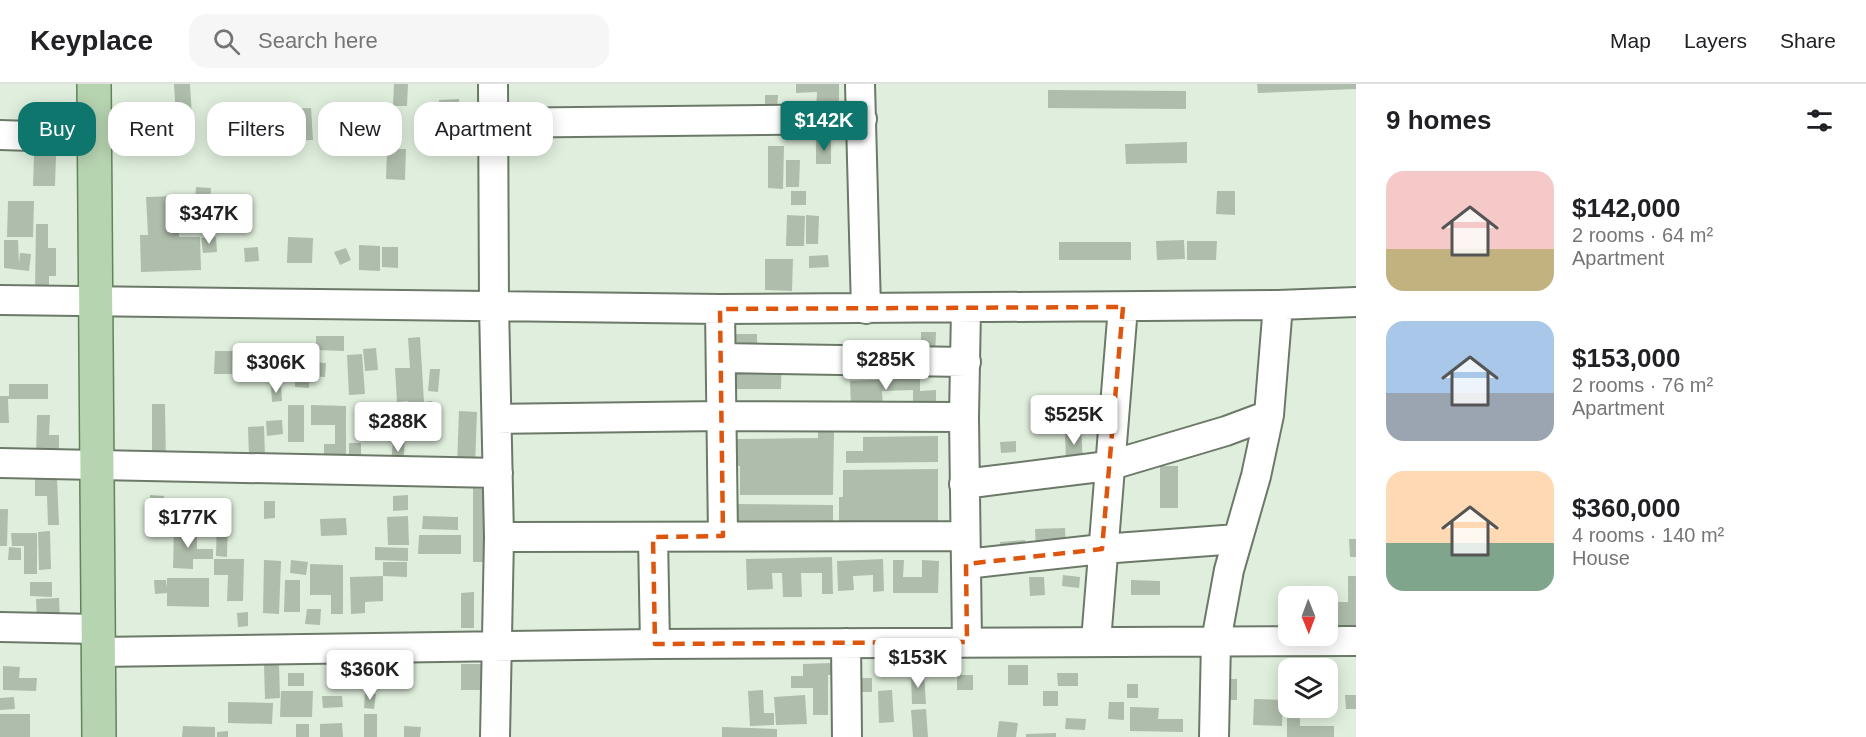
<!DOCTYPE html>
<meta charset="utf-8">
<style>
body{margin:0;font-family:Arial,sans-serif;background:#f6f6f6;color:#202124;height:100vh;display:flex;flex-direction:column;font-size:22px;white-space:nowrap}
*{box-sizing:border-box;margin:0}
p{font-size:20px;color:#757577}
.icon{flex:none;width:33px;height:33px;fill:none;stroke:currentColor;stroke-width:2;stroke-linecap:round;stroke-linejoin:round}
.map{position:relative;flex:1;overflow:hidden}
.details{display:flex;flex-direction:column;background:#fff;width:510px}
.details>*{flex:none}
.banner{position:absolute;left:18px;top:18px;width:570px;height:54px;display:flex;gap:12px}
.needle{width:39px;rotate:179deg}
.fabs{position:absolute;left:1278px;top:502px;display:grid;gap:12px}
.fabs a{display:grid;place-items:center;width:60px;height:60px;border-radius:12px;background:#fff;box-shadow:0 3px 15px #0003;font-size:30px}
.price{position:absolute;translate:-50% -51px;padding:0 14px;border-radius:6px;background:#fff;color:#222;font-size:20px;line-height:39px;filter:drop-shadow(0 2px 3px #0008)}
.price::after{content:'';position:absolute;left:50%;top:36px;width:18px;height:14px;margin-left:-9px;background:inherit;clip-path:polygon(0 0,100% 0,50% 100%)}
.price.current{background:#0f766e;color:#fff}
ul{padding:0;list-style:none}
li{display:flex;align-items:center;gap:18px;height:150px;padding:0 30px}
li span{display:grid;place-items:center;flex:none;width:168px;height:120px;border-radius:18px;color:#555}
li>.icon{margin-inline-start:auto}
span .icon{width:72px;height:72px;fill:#fffc;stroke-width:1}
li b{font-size:26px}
h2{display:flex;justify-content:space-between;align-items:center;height:72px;padding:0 30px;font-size:26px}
.chip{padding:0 21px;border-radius:18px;background:#fff;box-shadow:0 3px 15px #0003;font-size:21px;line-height:54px}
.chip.current{background:#0f766e;color:#fff}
header{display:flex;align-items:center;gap:36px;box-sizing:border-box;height:84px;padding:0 30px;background:#fff;border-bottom:2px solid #e0e0e0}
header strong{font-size:28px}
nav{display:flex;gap:33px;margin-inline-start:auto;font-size:21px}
.search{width:420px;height:54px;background:#f6f6f6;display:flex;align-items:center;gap:15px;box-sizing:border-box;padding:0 21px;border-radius:18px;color:#757577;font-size:22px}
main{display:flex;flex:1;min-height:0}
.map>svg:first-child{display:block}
</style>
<header>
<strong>Keyplace</strong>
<div class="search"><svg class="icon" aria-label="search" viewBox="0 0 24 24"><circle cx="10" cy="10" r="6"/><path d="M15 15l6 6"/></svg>Search here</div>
<nav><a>Map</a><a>Layers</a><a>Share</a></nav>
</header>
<main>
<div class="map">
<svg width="1356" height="653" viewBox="0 0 1356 653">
<rect width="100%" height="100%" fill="#e0efdd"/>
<path fill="#afbdac" d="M174 0H190L192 33 176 34Z
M394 0H408L407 22H393Z
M796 0H839V28L816 27 817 8 796 9Z
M1257 0H1356V5L1258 9Z
M1048 6 1186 7V25L1048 24Z
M765 11H778L777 25H765Z
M459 15V31L440 32 439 16Z
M33 20H54V44H33Z
M359 21 360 39 329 40 328 23Z
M311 24 313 56 283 57 281 25Z
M816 55H831V80H816Z
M1187 58V79L1126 80 1125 60Z
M768 62H784L783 105 768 104Z
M387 65H406L405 96 386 95Z
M34 71 56 72 55 102H33Z
M786 76H800L799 103H786Z
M196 103 211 104 210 117H195Z
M791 107H806V121H791Z
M1217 107H1235V131L1216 130Z
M178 112 179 153H200L201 186 141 188 140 151H148L146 113Z
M8 117H34L33 153H7Z
M787 131 805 132 804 162H786Z
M806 131 819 132 818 160H806Z
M36 140H48V164H56V192H49V206H35Z
M216 153 217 168 203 169 201 154Z
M288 153 313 154 312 179H287Z
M4 156H18L19 179 20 169 31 170 29 187 4 184Z
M1184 156 1185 175 1157 176 1156 157Z
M1187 157H1217L1216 176H1187Z
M1059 158H1131V176H1059Z
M359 161 380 162V187L359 186Z
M258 163 259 177 245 178 244 164Z
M382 163H398V184L382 183Z
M346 164 351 176 340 181 334 168Z
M828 171 829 183 809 184V172Z
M765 175H793L792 207 765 206Z
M921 248H936L935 273H921Z
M734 250H757V267H782L781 305H734Z
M316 252H344V267L316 266Z
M420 253 424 318 432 317 433 332 409 333 408 317 397 318 395 284H410L408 254Z
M376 264 378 286 365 287 363 265Z
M215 267H233L232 290H214Z
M242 268H269L270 281H254V289L242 290Z
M362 270 365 310 349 311 347 271Z
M311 278 326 279 325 293 310 292Z
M430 285H440L438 308 428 307Z
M295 289H309V304L295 303Z
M920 294V307L936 306V317L913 318V306L882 307 883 322 851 323 850 297Z
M9 300H48V315H8L9 339H0V312H9Z
M271 302H281L282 317 272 318Z
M152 320H165L166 383H152Z
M376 320 377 344 362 345 361 321Z
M288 321H304V358H288Z
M311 321 346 322V383H324V360H335V341H311Z
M459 327 477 328 475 382H457Z
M37 331H50L49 351H59V373L36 372Z
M403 331 405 345 392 347 390 333Z
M282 336 283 350 267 352 266 337Z
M264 342 265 372 249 373 248 343Z
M1081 344 1083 379 1066 380 1065 345Z
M818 347H834L833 411H740V382H736V355L818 354Z
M938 352V378L846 379V367H863V353Z
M393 355H405L403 383 391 382Z
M1016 357V368L1001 369 1000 358Z
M349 359H361V379H349Z
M1160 382H1178V424H1160Z
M938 385V442L839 443V413H843V386Z
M35 393H57L59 441H48L47 412H35Z
M473 404 485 405V478H473Z
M150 411 164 412V438H150Z
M408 411V426L393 427V412Z
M264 417H275V434L264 435Z
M736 420 833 421V444L736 442Z
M0 425H8L7 462H0Z
M408 432 409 461H388L387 433Z
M423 432 458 433V446L422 445Z
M217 434H228L227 473 216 472Z
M346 434 347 451 321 452 320 435Z
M1065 444 1066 465 1036 466 1035 445Z
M174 445 197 446V465H213V475H193V485L173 484Z
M50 447 51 485 39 486 38 448Z
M11 449H37V490H24V462H12Z
M419 451H461V470H418Z
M1349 455H1356V473H1350Z
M1025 456 1026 466 1001 468 1000 458Z
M9 463 21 464V476H8Z
M375 463 408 464V477L375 476Z
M832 473 833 510H822V489H801L802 513H783L782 489H772L773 505 747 506 746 475Z
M214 475H244L243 517H227L228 491H214Z
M883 475 884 507 873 508V491L853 492 854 506 838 507 837 477Z
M264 476 281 477 279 530 263 529Z
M291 476 308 478 306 491 290 489Z
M893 476H904L903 493H922V476L939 477 938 509H893Z
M383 478H407V493L383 492Z
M310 480 343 481V530H331V511H310Z
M1063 491 1080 493 1079 504 1062 502Z
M383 492V517L365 518V529L351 530 350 493Z
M1348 492H1356V542H1335V518H1348Z
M1029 493H1044L1045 511 1030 512Z
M167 494H209V523L167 522V509L155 510 154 496H166L167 504Z
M285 496H300V528H284Z
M1131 496 1160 497V511H1131Z
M30 498H52V513L30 512Z
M474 508V544H461V509Z
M59 514 60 535 37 536 36 515Z
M307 525H321L320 541 305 540Z
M248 528V542L238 543 237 529Z
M832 579V591H828V631H813V604H791V592H803V580Z
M264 580H279L280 614 265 615Z
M461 580H481V606H461Z
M1008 581H1028V601H1008Z
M3 582 20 583 19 594H37L36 607 3 606Z
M330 588 343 590 342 604 329 603Z
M288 589H304V602H288Z
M924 589 926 620H912L911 590Z
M1057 589H1078V602H1058Z
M957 591H973V606H957Z
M861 594H872V608H861Z
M1221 595H1237V616H1221Z
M1127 600H1138V614H1127Z
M763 606 764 629H774V641L750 642 748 607Z
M892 606 894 638 879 639 878 607Z
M281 607H313L312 633H280Z
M1043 607H1058V622H1043Z
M365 609 376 610 374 625 364 624Z
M805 611 807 640 776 641 774 613Z
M1345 611H1356V625H1346Z
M322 612H342L343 623 323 624Z
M14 613 15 625 0 626V614Z
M1254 615 1283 616 1282 642 1253 641Z
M228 618 273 619 272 640 228 639Z
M1109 618H1124V636L1108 635Z
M1130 623 1159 624 1158 635H1183V648L1130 647Z
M1287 624H1300V642H1334V653H1287Z
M926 625 928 653H913L911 626Z
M0 630H30V653H0Z
M364 630H377V653H364Z
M1066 634 1086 635 1085 646 1065 645Z
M999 637 1018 639 1016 653H997Z
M342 639 343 653H320V640Z
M296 640H309V653H296Z
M183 642 215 643V653H182Z
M404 642 421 643 420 653H404Z
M722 643 777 645V653H722Z
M228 647V653H217V648Z
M1056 649V653H1026V650Z"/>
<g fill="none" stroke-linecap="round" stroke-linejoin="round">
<g stroke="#6c7969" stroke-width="32">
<path id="minor" d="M493 0 494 222 499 453 495 653
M860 0 866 225
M494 39 862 35
M0 51 94 54
M0 216 720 225 1278 221 1356 218
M720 225 723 452
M966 225 964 333 967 558
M721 274 966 278
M497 335 721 332 964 333
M0 379 498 389
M964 400 1108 382 1226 347 1269 331
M499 453 965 452
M653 453 655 560
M966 480 1102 465 1237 455
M0 543 98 545
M1096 557 1123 223
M846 559 847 653
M98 568 655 560 1356 557
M1214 653 1216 557 1229 486 1256 392 1269 331 1278 221"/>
</g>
<g stroke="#62835b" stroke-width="36">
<path id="major" d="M94 0 99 653"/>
</g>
<use href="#minor" stroke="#fff" stroke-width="28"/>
<use href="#major" stroke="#b7d4b1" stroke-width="33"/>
</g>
<path fill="none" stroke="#de560d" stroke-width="4.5" stroke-dasharray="12 8" stroke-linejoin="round" d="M1123 223 1102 465 966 480 967 558 655 560 653 453 723 452 720 225Z"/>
</svg>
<div class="fabs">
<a><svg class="needle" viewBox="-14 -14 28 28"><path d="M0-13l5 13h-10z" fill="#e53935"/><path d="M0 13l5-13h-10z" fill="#757577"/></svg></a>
<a><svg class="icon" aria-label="layers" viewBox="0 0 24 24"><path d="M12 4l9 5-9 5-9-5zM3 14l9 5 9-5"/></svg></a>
</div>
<b class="price current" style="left:824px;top:68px">$142K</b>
<b class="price" style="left:209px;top:161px">$347K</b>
<b class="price" style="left:886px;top:307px">$285K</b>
<b class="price" style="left:276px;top:310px">$306K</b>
<b class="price" style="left:1074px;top:362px">$525K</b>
<b class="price" style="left:398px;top:369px">$288K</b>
<b class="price" style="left:188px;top:465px">$177K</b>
<b class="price" style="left:918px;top:605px">$153K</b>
<b class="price" style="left:370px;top:617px">$360K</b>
<div class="banner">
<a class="chip current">Buy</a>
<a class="chip">Rent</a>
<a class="chip">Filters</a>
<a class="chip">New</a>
<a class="chip">Apartment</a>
</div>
</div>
<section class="details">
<h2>9 homes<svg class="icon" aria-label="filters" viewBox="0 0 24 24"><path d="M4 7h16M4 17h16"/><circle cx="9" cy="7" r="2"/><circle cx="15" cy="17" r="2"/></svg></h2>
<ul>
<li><span style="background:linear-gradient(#f6c9c9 65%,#c2b280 0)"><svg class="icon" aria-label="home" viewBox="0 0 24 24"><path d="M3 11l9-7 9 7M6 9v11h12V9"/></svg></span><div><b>$142,000</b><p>2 rooms · 64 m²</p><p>Apartment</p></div></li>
<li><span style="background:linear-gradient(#a9c7e8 60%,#9aa5b1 0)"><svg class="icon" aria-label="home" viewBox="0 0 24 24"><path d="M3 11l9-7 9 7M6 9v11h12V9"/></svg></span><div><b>$153,000</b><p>2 rooms · 76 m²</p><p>Apartment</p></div></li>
<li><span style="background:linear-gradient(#ffd9b3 60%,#7fa58c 0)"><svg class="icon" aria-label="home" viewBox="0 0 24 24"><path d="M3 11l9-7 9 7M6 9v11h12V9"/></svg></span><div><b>$360,000</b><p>4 rooms · 140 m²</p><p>House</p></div></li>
</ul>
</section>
</main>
